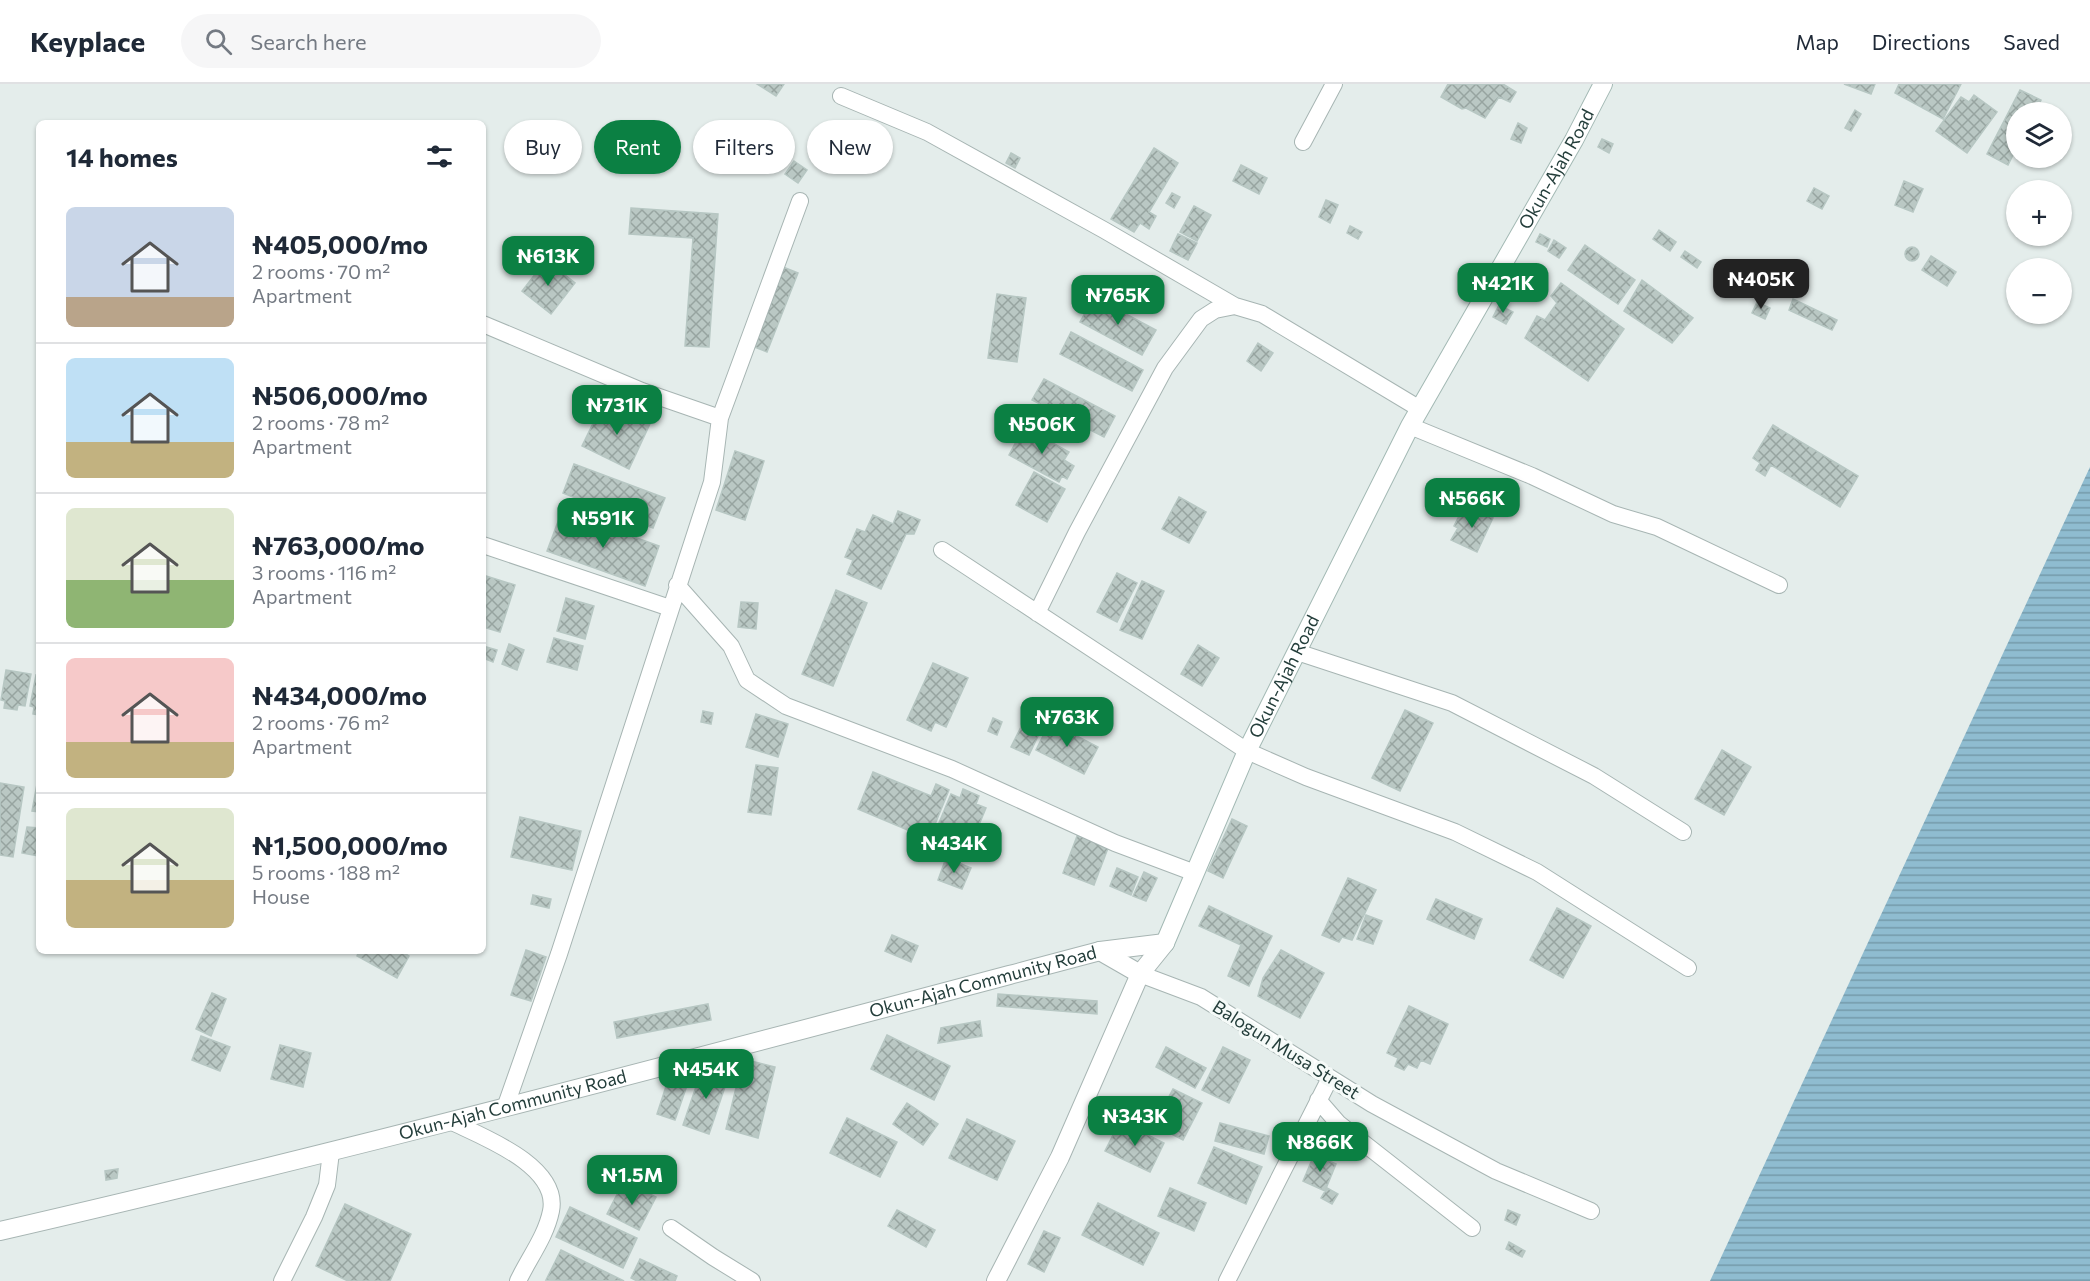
<!DOCTYPE html>
<meta charset="utf-8">
<style>
body{margin:0;font-family:Commissioner,sans-serif;background:#f6f6f7;color:#1f2937;height:100vh;display:flex;flex-direction:column;font-size:22px;white-space:nowrap}
*{box-sizing:border-box;margin:0}
p{font-size:20px;color:#747a83}
.icon{flex:none;width:33px;height:33px;fill:none;stroke:currentColor;stroke-width:2;stroke-linecap:round;stroke-linejoin:round}
.map{position:relative;flex:1;overflow:hidden}
.sheet{position:absolute;left:36px;top:36px;width:450px;height:834px;display:flex;flex-direction:column;background:#fff;border-radius:9px;box-shadow:0 2px 4px #0004}
.sheet>*{flex:none}
.banner{position:absolute;left:504px;top:36px;width:570px;height:54px;display:flex;gap:12px}
.tools{position:absolute;left:2006px;top:18px;display:grid;gap:12px}
.tools a{display:grid;place-items:center;width:66px;height:66px;border-radius:50%;background:#fff;box-shadow:0 2px 4px #0004;font-size:30px}
.price{position:absolute;translate:-50% -51px;padding:0 14px;border-radius:12px;background:#0b8043;color:#fff;font-size:20px;line-height:39px;filter:drop-shadow(0 2px 3px #0008)}
.price::after{content:'';position:absolute;left:50%;top:36px;width:18px;height:14px;margin-left:-9px;background:inherit;clip-path:polygon(0 0,100% 0,50% 100%)}
.price.current{background:#222;color:#fff}
ul{padding:0;list-style:none}
li{display:flex;align-items:center;gap:18px;height:150px;padding:0 30px}
li+li{border-top:2px solid #e0e1e3}
li span{display:grid;place-items:center;flex:none;width:168px;height:120px;border-radius:9px;color:#555}
li>.icon{margin-inline-start:auto}
span .icon{width:72px;height:72px;fill:#fffc;stroke-width:1}
li b{font-size:26px}
h2{display:flex;justify-content:space-between;align-items:center;height:72px;padding:0 30px;font-size:26px}
.tag{padding:0 21px;border-radius:27px;background:#fff;box-shadow:0 2px 4px #0004;font-size:21px;line-height:54px}
.tag.current{background:#0b8043;color:#fff}
header{display:flex;align-items:center;gap:36px;box-sizing:border-box;height:84px;padding:0 30px;background:#fff;border-bottom:2px solid #e0e1e3}
header strong{font-size:28px}
nav{display:flex;gap:33px;margin-inline-start:auto;font-size:21px}
.search{width:420px;height:54px;background:#f6f6f7;display:flex;align-items:center;gap:15px;box-sizing:border-box;padding:0 21px;border-radius:33px;color:#747a83;font-size:22px}
.map>svg:first-child{display:block}
</style>
<header>
<strong>Keyplace</strong>
<div class="search"><svg class="icon" aria-label="search" viewBox="0 0 24 24"><circle cx="10" cy="10" r="6"/><path d="M15 15l6 6"/></svg>Search here</div>
<nav><a>Map</a><a>Directions</a><a>Saved</a></nav>
</header>
<div class="map">
<svg width="2090" height="1197" viewBox="0 0 2090 1197">
<defs>
<pattern id="water-rules" width="6" height="5" patternUnits="userSpaceOnUse" patternTransform="scale(1.5)"><rect width="6" height="5" fill="#8fbcd0"/><path d="M0 2.5h6" fill="none" stroke="#759aaa"/></pattern>
<pattern id="building-cross-hatch" width="8" height="8" patternUnits="userSpaceOnUse" patternTransform="scale(1.5)"><rect width="8" height="8" fill="#bac8c4"/><path d="M0 0l8 8M0 8l8-8" fill="none" stroke="#97a4a0"/></pattern>
</defs>
<rect width="100%" height="100%" fill="#e4edeb"/>
<path fill="url(#water-rules)" d="M2090 383V1197H1710Z"/>
<path fill="url(#building-cross-hatch)" stroke="#b7c7c3" stroke-width="1.5" d="M757 0H784L776 12Z
M1448 0H1503L1516 8 1510 18 1499 13 1485 34 1466 24 1462 25 1441 13Z
M1844 0H1875L1871 10Z
M1899 0H1961L1943 35 1895 9Z
M2020 6 2041 16 2035 28H2016V65L2008 81 1987 70Z
M1974 11 1997 28 1967 69 1936 47 1961 13 1969 18Z
M1855 26 1861 30 1851 47 1845 44Z
M1518 39 1527 44 1521 59 1511 55Z
M1602 55 1613 60 1609 69 1598 63Z
M1154 64 1178 79 1149 128 1156 132 1149 145 1140 139 1134 148 1111 135Z
M1011 69 1020 74 1015 84 1006 79Z
M794 77 807 86 798 99 785 90Z
M1241 81 1267 94 1259 110 1233 97Z
M1904 97 1923 105 1913 128 1895 121Z
M1814 104 1829 112 1822 125 1807 117Z
M1172 109 1180 113 1174 124 1166 119Z
M1326 116 1338 121 1330 139 1319 133Z
M1194 122 1211 131 1197 157 1180 148Z
M631 124 718 130 709 263 685 262 693 154 629 150Z
M1350 142 1362 148 1358 155 1347 149Z
M1659 146 1676 158 1670 167 1653 155Z
M1178 150 1197 159 1188 176 1170 167Z
M1540 150 1550 155 1547 163 1536 158Z
M1554 156 1566 164 1559 174 1548 167Z
M1585 161 1635 196 1618 220 1568 186Z
M1905 170a7 7 0 1 1 14 0a7 7 0 1 1-14 0Z
M1685 167 1701 178 1697 184 1681 173Z
M1931 172 1956 188 1947 202 1922 186Z
M546 176 575 199 551 230 522 207Z
M783 183 798 189 767 268 752 262Z
M1642 196 1693 234 1672 259 1624 227Z
M1561 199 1624 245 1588 297 1525 254 1537 232 1545 236 1557 219 1551 212Z
M997 210 1026 214 1017 278 988 274Z
M1094 213 1156 246 1142 271 1080 238Z
M1793 215 1837 236 1832 246 1789 226Z
M1757 218 1770 224 1765 235 1752 229Z
M1499 221 1513 228 1506 240 1493 233Z
M1071 248 1143 286 1132 307 1060 270Z
M1258 259 1273 269 1261 287 1247 277Z
M1044 295 1115 332 1104 353 1032 316Z
M602 321 637 338 643 326 654 331 629 385 582 362Z
M1773 341 1858 392 1840 423 1771 381 1765 392 1756 386 1760 379 1753 374Z
M1024 343 1069 368 1064 376 1074 382 1067 395 1062 392 1059 398 1009 371Z
M735 367 764 377 745 436 716 426Z
M574 380 665 414 653 444 563 409Z
M1034 388 1065 405 1047 438 1016 421Z
M1179 413 1206 428 1189 459 1162 445Z
M1468 423 1493 434 1477 468 1451 456 1458 444 1454 442 1461 428 1465 430Z
M562 427 659 462 645 502 547 467Z
M898 427 920 436 914 450H906L881 505 847 490 853 476 845 473 857 445 865 448 873 431 893 440Z
M1117 489 1137 499 1117 538 1097 528Z
M483 491 515 501 500 548 483 543Z
M1142 497 1164 507 1142 555 1120 546Z
M836 506 867 519 833 602 802 590Z
M566 514 594 522 585 555 557 547Z
M741 518 758 519 756 545 738 543Z
M554 554 583 562 577 586 547 578Z
M509 560 524 566 517 586 502 580Z
M1198 561 1219 574 1202 602 1181 590Z
M483 562 497 566 493 578 483 574Z
M933 579 968 594 946 643 935 638 931 647 907 636Z
M6 586 31 590 25 622 18 621 17 626 4 624 5 617 1 616Z
M36 591 39 592V631L33 630 34 623 30 622Z
M1405 626 1433 639 1400 707 1372 694Z
M703 627 713 629 711 640 701 638Z
M1029 627 1046 635 1029 671 1011 663Z
M756 630 788 640 778 673 746 663Z
M993 634 1002 638 997 651 988 647Z
M1050 638 1098 663 1084 690 1036 666Z
M1722 666 1751 683 1724 731 1695 715Z
M756 681 778 684 771 731 748 728Z
M873 688 931 712 936 700 949 706 929 755 858 725Z
M0 699 24 703 13 773 0 771Z
M37 700H39V728L32 727Z
M963 705 979 712 976 720 986 724 971 760 936 746 951 710 960 714Z
M520 733 581 747 572 786 511 773Z
M1232 735 1247 742 1223 794 1208 787Z
M27 743 39 744V772L22 769Z
M1079 747 1110 759 1094 801 1063 789Z
M946 774 971 784 962 805 938 796Z
M1117 784 1138 793 1131 811 1110 802Z
M1144 788 1157 794 1146 817 1133 812Z
M1348 794 1376 806 1352 856 1342 853 1339 858 1322 851Z
M533 811 551 815 549 824 531 820Z
M1436 815 1482 835 1474 855 1427 835Z
M1209 822 1272 852 1249 902 1228 892 1241 861 1199 842Z
M1557 824 1591 842 1563 894 1530 876Z
M1366 831 1382 837 1373 860 1357 855Z
M892 851 918 862 911 878 885 867Z
M526 866 546 873 531 917 511 911Z
M1281 866 1324 889 1300 934 1258 912 1263 894Z
M359 867H401L409 872 397 894 357 872Z
M212 909 226 915 211 952 196 945Z
M998 910 1097 917V930L997 922Z
M708 920 711 936 617 954 614 938Z
M1409 922 1448 940 1430 980 1421 976 1417 984 1408 980 1404 986 1395 982 1398 974 1387 969Z
M980 937 982 952 938 959 941 944Z
M887 951 950 982 934 1016 871 985Z
M201 952 230 963 220 987 192 976Z
M280 961 311 969 303 1003 271 995Z
M1166 963 1206 984 1195 1004 1156 983Z
M1223 963 1250 976 1229 1019 1202 1006Z
M743 975 775 983 758 1054 726 1045Z
M703 982 729 991 709 1050 683 1041Z
M670 990H691L675 1036 657 1030Z
M1173 1005 1202 1019 1183 1056 1154 1041Z
M907 1019 938 1040 923 1061 893 1040Z
M847 1034 897 1058 880 1093 830 1069Z
M967 1035 1015 1057 997 1096 949 1074Z
M1120 1037 1164 1059 1150 1088 1105 1067Z
M1220 1039 1269 1052 1264 1070 1215 1057Z
M1214 1063 1262 1083 1246 1120 1198 1099Z
M1314 1071 1336 1080 1325 1107 1303 1097Z
M118 1085 117 1094 106 1096 105 1087Z
M624 1097 656 1113 639 1146 607 1130Z
M1170 1104 1206 1119 1194 1147 1158 1132Z
M1327 1104 1338 1110 1332 1120 1321 1114Z
M1098 1119 1159 1149 1143 1181 1082 1151Z
M345 1120 411 1150 390 1197H348L316 1182Z
M570 1123 637 1154 623 1184 556 1153Z
M897 1126 935 1146 926 1163 888 1142Z
M1508 1126 1520 1131 1516 1141 1505 1136Z
M1044 1147 1060 1154 1044 1188 1028 1180Z
M1509 1158 1525 1167 1522 1173 1506 1165Z
M561 1166 624 1197 546 1196Z
M640 1175 677 1192 675 1197H637L631 1194Z"/>
<g fill="none" stroke-linecap="round" stroke-linejoin="round">
<g stroke="#a7b5b3" stroke-width="18">
<path id="minor" d="M841 12 927 48 1104 146 1235 222 1262 230 1420 325
M1303 58 1334 0
M483 240 642 307 720 334
M1410 342 1532 392 1613 430 1657 443 1779 501
M483 461 670 524
M942 466 1247 667 1306 693 1455 748 1537 788 1688 884
M677 501 731 562 747 596 786 622 952 685 1115 759 1195 789
M1037 529 1077 448 1165 284 1201 235 1215 226 1235 222
M1297 568 1452 619 1594 692 1683 748
M1140 890 1201 913 1372 1020 1496 1087 1591 1127
M1318 1016 1338 1039 1472 1144
M505 1024 559 870 712 398 720 334 800 117
M452 1038C483 1053 560 1082 551 1127 546 1152 529 1174 518 1197
M671 1144 713 1173 752 1197
M282 1197 314 1133 327 1101 331 1068
M1227 1197 1330 994"/>
</g>
<g stroke="#a7b5b3" stroke-width="20">
<g id="tertiary">
<path d="M1100 867 1140 890"/>
<path id="s1" d="M0 1147C369 1062 734 964 1100 867L1165 859"/>
<path d="M996 1197 1060 1073 1140 890 1165 859"/>
</g>
</g>
<g stroke="#a3b9b4" stroke-width="20">
<g id="secondary">
<path id="s2" d="M1165 859 1247 667 1410 342 1574 56 1603 0"/>
</g>
</g>
<use href="#minor" stroke="#fff" stroke-width="16"/>
<use href="#tertiary" stroke="#fff" stroke-width="18"/>
<use href="#secondary" stroke="#fff" stroke-width="18"/>
</g>
<g text-anchor="middle" stroke-width="6" stroke-linejoin="round" paint-order="stroke">
<g font-size="18" fill="#243e3b" stroke="#f5faf8">
<text dy="6" stroke="none"><textPath href="#s2" startOffset="868">Okun-Ajah Road</textPath></text>
<text dy="6" stroke="none"><textPath href="#s2" startOffset="292">Okun-Ajah Road</textPath></text>
<text dy="6" stroke="none"><textPath href="#s1" startOffset="1014">Okun-Ajah Community Road</textPath></text>
<text transform="translate(1286 966) rotate(32)" y="6">Balogun Musa Street</text>
<text dy="6" stroke="none"><textPath href="#s1" startOffset="528">Okun-Ajah Community Road</textPath></text>
</g>
</g>
</svg>
<div class="tools">
<a><svg class="icon" aria-label="layers" viewBox="0 0 24 24"><path d="M12 4l9 5-9 5-9-5zM3 14l9 5 9-5"/></svg></a>
<a>+</a>
<a>−</a>
</div>
<b class="price" style="left:548px;top:203px">₦613K</b>
<b class="price current" style="left:1761px;top:226px">₦405K</b>
<b class="price" style="left:1503px;top:230px">₦421K</b>
<b class="price" style="left:1118px;top:242px">₦765K</b>
<b class="price" style="left:617px;top:352px">₦731K</b>
<b class="price" style="left:1042px;top:371px">₦506K</b>
<b class="price" style="left:1472px;top:445px">₦566K</b>
<b class="price" style="left:603px;top:465px">₦591K</b>
<b class="price" style="left:1067px;top:664px">₦763K</b>
<b class="price" style="left:954px;top:790px">₦434K</b>
<b class="price" style="left:706px;top:1016px">₦454K</b>
<b class="price" style="left:1135px;top:1063px">₦343K</b>
<b class="price" style="left:1320px;top:1089px">₦866K</b>
<b class="price" style="left:632px;top:1122px">₦1.5M</b>
<div class="banner">
<a class="tag">Buy</a>
<a class="tag current">Rent</a>
<a class="tag">Filters</a>
<a class="tag">New</a>
</div>
<section class="sheet">
<h2>14 homes<svg class="icon" aria-label="filters" viewBox="0 0 24 24"><path d="M4 7h16M4 17h16"/><circle cx="9" cy="7" r="2"/><circle cx="15" cy="17" r="2"/></svg></h2>
<ul>
<li><span style="background:linear-gradient(#c9d6e8 75%,#b9a48a 0)"><svg class="icon" aria-label="home" viewBox="0 0 24 24"><path d="M3 11l9-7 9 7M6 9v11h12V9"/></svg></span><div><b>₦405,000/mo</b><p>2 rooms · 70 m²</p><p>Apartment</p></div></li>
<li><span style="background:linear-gradient(#bfe0f5 70%,#c2b280 0)"><svg class="icon" aria-label="home" viewBox="0 0 24 24"><path d="M3 11l9-7 9 7M6 9v11h12V9"/></svg></span><div><b>₦506,000/mo</b><p>2 rooms · 78 m²</p><p>Apartment</p></div></li>
<li><span style="background:linear-gradient(#dfe7d0 60%,#8fb573 0)"><svg class="icon" aria-label="home" viewBox="0 0 24 24"><path d="M3 11l9-7 9 7M6 9v11h12V9"/></svg></span><div><b>₦763,000/mo</b><p>3 rooms · 116 m²</p><p>Apartment</p></div></li>
<li><span style="background:linear-gradient(#f6c9c9 70%,#c2b280 0)"><svg class="icon" aria-label="home" viewBox="0 0 24 24"><path d="M3 11l9-7 9 7M6 9v11h12V9"/></svg></span><div><b>₦434,000/mo</b><p>2 rooms · 76 m²</p><p>Apartment</p></div></li>
<li><span style="background:linear-gradient(#dfe7d0 60%,#c2b280 0)"><svg class="icon" aria-label="home" viewBox="0 0 24 24"><path d="M3 11l9-7 9 7M6 9v11h12V9"/></svg></span><div><b>₦1,500,000/mo</b><p>5 rooms · 188 m²</p><p>House</p></div></li>
</ul>
</section>
</div>
